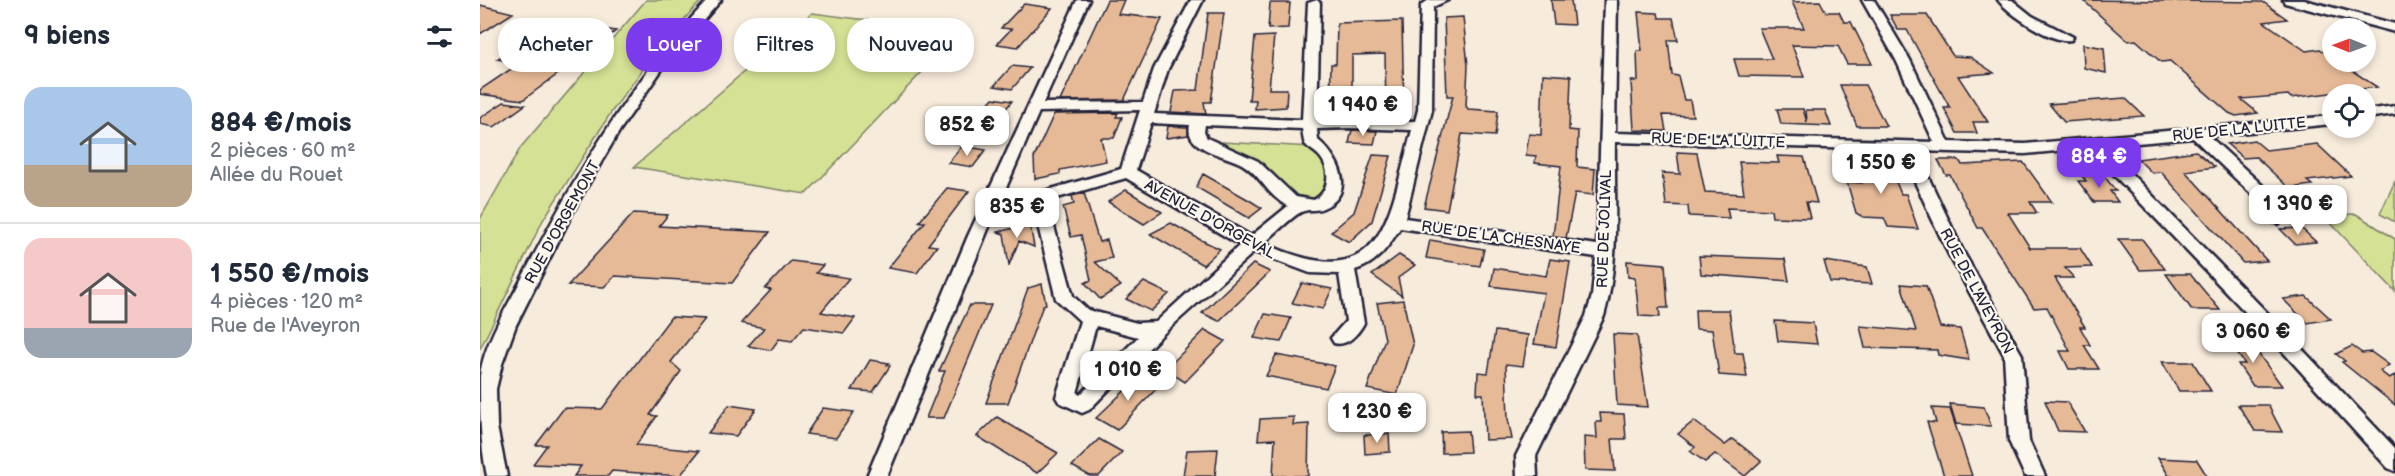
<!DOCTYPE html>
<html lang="fr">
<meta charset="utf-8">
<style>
body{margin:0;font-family:"Balsamiq Sans",sans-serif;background:#f6f6f7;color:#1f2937;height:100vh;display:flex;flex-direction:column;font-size:22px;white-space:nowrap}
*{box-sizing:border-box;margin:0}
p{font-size:20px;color:#747a83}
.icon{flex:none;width:33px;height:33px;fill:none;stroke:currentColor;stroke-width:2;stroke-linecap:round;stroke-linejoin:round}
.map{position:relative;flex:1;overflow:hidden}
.details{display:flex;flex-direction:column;background:#fff;width:480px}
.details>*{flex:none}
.banner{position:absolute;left:18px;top:18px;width:570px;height:54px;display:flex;gap:12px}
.needle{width:39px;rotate:271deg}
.tools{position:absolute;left:1842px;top:18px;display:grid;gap:12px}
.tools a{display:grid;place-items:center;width:54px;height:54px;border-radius:50%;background:#fff;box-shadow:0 3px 9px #0003;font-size:30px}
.price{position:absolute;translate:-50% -51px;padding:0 14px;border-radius:12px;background:#fff;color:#222;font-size:20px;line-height:39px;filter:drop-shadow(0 2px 3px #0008)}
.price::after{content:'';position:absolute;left:50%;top:36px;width:18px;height:14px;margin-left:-9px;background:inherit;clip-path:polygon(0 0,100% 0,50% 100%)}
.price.on{background:#7c3aed;color:#fff}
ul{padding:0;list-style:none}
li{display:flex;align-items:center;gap:18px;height:150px;padding:0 24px}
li+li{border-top:2px solid #e0e1e3}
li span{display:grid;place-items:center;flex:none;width:168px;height:120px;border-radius:18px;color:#555}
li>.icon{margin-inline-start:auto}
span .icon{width:72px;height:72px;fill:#fffc;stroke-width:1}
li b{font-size:26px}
h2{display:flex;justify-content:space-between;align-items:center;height:72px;padding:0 24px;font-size:26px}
.pill{padding:0 21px;border-radius:24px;background:#fff;box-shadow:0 3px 9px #0003;font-size:21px;line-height:54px}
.pill.on{background:#7c3aed;color:#fff}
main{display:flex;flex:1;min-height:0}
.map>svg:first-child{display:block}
</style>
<main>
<section class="details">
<h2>9 biens<svg class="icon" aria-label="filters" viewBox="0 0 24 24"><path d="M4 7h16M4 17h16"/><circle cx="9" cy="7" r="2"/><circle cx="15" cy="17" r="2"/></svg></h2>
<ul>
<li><span style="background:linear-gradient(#a9c7e8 65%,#b9a48a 0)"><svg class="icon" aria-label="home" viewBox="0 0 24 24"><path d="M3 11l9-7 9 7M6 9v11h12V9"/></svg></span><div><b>884 €/mois</b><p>2 pièces · 60 m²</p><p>Allée du Rouet</p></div></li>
<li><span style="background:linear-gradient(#f6c9c9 75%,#9aa5b1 0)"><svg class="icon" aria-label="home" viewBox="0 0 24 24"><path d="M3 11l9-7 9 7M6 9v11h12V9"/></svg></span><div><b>1 550 €/mois</b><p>4 pièces · 120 m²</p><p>Rue de l'Aveyron</p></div></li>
</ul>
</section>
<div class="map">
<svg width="1915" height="476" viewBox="0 0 1915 476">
<rect width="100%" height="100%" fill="#f7ebdb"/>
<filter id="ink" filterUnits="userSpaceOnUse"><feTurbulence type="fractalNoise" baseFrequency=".0167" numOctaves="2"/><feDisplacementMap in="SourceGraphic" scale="12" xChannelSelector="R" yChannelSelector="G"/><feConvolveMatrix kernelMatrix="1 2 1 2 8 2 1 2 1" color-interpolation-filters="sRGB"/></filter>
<g filter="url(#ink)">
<path fill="#d5e194" stroke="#7c8268" stroke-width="1.5" d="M166 0H222L182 43 130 114 63 220 0 349V219L41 147Z
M332 13 480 32 326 194 154 167Z
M742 142 832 147 843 157 852 179 837 200 813 198 740 145Z
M1915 181V222L1900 214Z
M1876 214 1915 239V291L1843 215Z"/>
<path fill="#e7ba97" stroke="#22223b" stroke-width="1.5" d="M627 0H644L638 14 682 19 644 100 580 101Z
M1071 0H1091L1094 25 1074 24Z
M1603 0 1783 2 1807 19 1784 22 1826 51 1840 49 1852 57V62H1859L1897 87 1811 98 1808 95 1761 99 1778 113 1756 116 1749 113 1690 61 1681 62 1656 40 1648 41Z
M1340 1 1346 12H1359L1364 22H1371L1392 64H1367L1358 46 1312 45 1324 77 1259 76 1254 59H1292L1279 28H1324L1312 2Z
M790 3H810L808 28 788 29Z
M544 4 572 8 538 47 517 44 531 29 521 28Z
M0 5 33 13 0 34Z
M1158 12 1178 13 1179 18H1193L1198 40H1188L1192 75 1198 76 1204 100H1210L1213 116 1183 115 1186 131 1154 130 1151 81H1158L1157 51H1162Z
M728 13H744L731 102H724L726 114 691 112 695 91 718 90Z
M1410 15H1447L1473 56 1490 57 1514 73 1478 76 1508 122H1493L1497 133H1477L1464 108H1470L1427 30H1418Z
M983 17 988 66 986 106 988 109 1018 111 1015 136 982 134 967 210 944 207 973 96H967L964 18Z
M922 21 924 111 906 112 905 54 872 55V108L850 109 851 64H856L857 23Z
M104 26 136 31 43 100 0 94V90L40 63 17 59 37 46 64 51Z
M794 36 789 89H807L806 107 775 109 776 100H769L775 37Z
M1603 44 1624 48 1626 73 1604 68Z
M532 66 550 68 532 89 514 86Z
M1063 74 1091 76 1089 130 1098 131 1097 167 1115 169 1113 195 1095 193 1086 238 1073 237 1081 166 1055 163 1056 156 1046 155 1049 134 1061 135Z
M1360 85H1385L1406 126H1377Z
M513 98 532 101 520 116 500 113Z
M1645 98 1664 116 1584 122 1569 104Z
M881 99H904L900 118H876Z
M24 102 45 105 14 127 0 124V118Z
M1297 109H1323L1327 122 1326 110H1345L1351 126 1301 124Z
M638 113 636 117H642L634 138H621L626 161 580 170V174L555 179 554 158 574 114Z
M501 121 521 125 508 140 487 136Z
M688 126 708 127V135L686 138Z
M872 130 897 131 894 144 869 143Z
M1774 140 1786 150 1837 144 1871 176 1827 181 1832 185 1809 188 1776 157 1763 158 1747 144Z
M482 146 506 150 493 167 468 163Z
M1716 151 1735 167 1705 171 1787 261 1763 263 1681 172 1672 173 1658 159Z
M1197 152 1217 153 1225 192 1264 194 1259 162 1299 163 1297 156 1324 157 1337 203 1326 202 1330 218 1292 217 1291 210 1247 208 1249 218 1209 216 1208 206 1186 205 1182 173 1200 174Z
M893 155 911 156 892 221 869 242 851 232 874 212Z
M1373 159 1407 160 1421 194H1426L1438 229 1408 227 1404 218 1383 217 1376 213 1367 182 1382 183Z
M1458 160H1479L1482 165 1543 162 1572 202H1550L1557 213H1528L1550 248H1600L1612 267 1585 268 1594 278H1575L1605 327H1600L1610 345H1604L1619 369H1589L1580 351H1590L1567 307 1554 308 1502 228H1498L1470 175H1466Z
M723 174 769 200 782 208 769 218 716 187Z
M1602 176H1624L1636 191H1630L1638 202H1614L1598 181H1606Z
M467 188 489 191 448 245 457 246 437 273 408 268 445 222H439Z
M646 190 682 212 664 224 628 202Z
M604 193 619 242 627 240 632 258 615 262 641 286 620 299 605 283 611 280 601 235 591 237 583 207 594 204 592 196Z
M154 213 188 215 179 226 290 232 252 283 135 276 124 287 88 285Z
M691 223 719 239 740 249 723 265 670 234Z
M550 224 554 247 539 241 529 265 524 234 518 232Z
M1821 228 1836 242 1815 244 1800 229Z
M1638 239H1662L1685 269 1660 270Z
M950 240 1004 249 1000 266 946 258Z
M919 255 935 265 918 278 922 296 892 275Z
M1219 256 1305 259 1309 281 1221 274Z
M1070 259 1090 262 1076 347 1054 344 1064 293 1011 286 1014 268 1066 276Z
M311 261 343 265 336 273 369 278 341 312 375 318 364 333 324 327 312 341 299 339 291 350 268 346 284 328 261 323 291 290 285 289Z
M1147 261 1185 264 1188 308H1179L1180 317 1159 316 1155 278 1148 277Z
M1344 261 1387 267 1392 284 1350 282Z
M773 264 790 272 739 321 722 313Z
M1686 274H1710L1740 310H1712Z
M664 282 689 294 671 311 646 299Z
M822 283 852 289 843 309 812 303Z
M562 284 566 304 563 305 528 403H506L548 288Z
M1421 284 1446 286 1460 327 1480 329 1489 360 1458 355 1457 350 1385 348 1380 326 1436 331Z
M1826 296 1838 307 1851 319 1827 323 1803 299Z
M923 300 933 345 917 395 887 389 905 339 897 303Z
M490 305H511L464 418H446L465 371H459Z
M1215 310H1249L1255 353H1263L1267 377 1239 375 1232 330 1216 329Z
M785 314 811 318 801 342 774 338Z
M191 317 225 319 191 362 201 371 170 415 177 416 156 445 219 451 200 476 132 471 128 476H94L101 466 53 464 67 445H56L84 408 122 409Z
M1295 321 1333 323 1337 344 1298 341Z
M725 330 745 341 705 382 691 373 693 362Z
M1015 331 1048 335 1043 366 1026 364 1028 419 1032 439 1005 440 1003 394H997L998 372 1008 373Z
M1133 334 1157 335 1168 407 1137 405Z
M1746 338H1767L1802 386H1773L1758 364H1765Z
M1872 346 1882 353 1891 352 1909 365 1900 371 1909 378 1915 375V405L1862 362 1865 361 1856 354Z
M796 355 824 360 855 366 846 388 786 376Z
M390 360 409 363 407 365 410 366 393 392 372 390Z
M1682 362H1713L1731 391H1699Z
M661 375 680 385 637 430 616 418Z
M1565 401 1587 402 1605 432 1578 431Z
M1470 404 1504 407 1511 426 1476 424Z
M249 405 276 409 256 436 228 433Z
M1758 405H1788L1802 432 1775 431Z
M343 408 374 412 356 438 326 434Z
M1452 408 1470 409 1492 476H1464L1447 422 1456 423Z
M1120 413 1144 414 1146 439H1132L1135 471 1105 470 1104 437 1117 438 1116 422H1121Z
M517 417 559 442 578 453 557 473 497 436Z
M814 417 813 425 829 424 828 476H793L795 439 778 440 780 419Z
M1214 421 1245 445 1253 439 1281 461 1265 476 1235 454 1225 462 1210 451 1215 447 1198 434Z
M988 431 990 452 962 453 961 432Z
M909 434 910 452 885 454 884 435Z
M619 439 642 452 619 476H610L592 466Z
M738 449 735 476H703L707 450Z
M1678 458 1717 460 1727 476H1689Z"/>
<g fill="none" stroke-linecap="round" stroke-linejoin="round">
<g stroke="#22223b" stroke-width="5">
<path id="street" d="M228 0H241L185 65 140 130 98 202 36 325 22 364 16 389 17 427 27 476H7C0 444 0 409 0 376 4 343 26 309 41 280 93 179 149 83 228 0Z
M597 0H609L563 103 663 102 674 69 711 0H723L688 69 674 114 822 120 828 3 837 0 840 3 837 120 935 121 938 110 941 5 949 0H968L953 7 952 110 925 218 1117 245 1125 0H1137L1135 133 1454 142 1416 60 1382 0H1394L1430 60 1469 142 1545 144 1852 116V124L1729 136 1796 198 1806 218 1798 224 1792 222 1783 205 1713 138 1624 146 1807 333 1915 448V471L1908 468 1795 343 1608 148 1545 154 1436 151 1484 253 1542 355 1549 441 1565 476H1545L1529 441 1524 355 1468 253 1420 150 1135 142C1134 199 1140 261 1124 316L1056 456 1057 476H1037L1036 456 1106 316 1112 296 1116 257 920 228C909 246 897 264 875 270L884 323C878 334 867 347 854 343L851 338 866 321 859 274 830 273 774 252 683 334 609 410 602 413 579 402 576 397 600 321 576 299 553 205 513 217 407 476H387L488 236ZM660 110 641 169 519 204 559 112ZM671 123 710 125C704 150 746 155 762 164 781 175 788 197 808 206L771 236 656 170ZM725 125 822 129C823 134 823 140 825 144 829 149 836 152 840 157 851 170 850 191 834 200L816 197 778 161 727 138 724 132ZM870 128 932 130C907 223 903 298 784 243 792 237 816 212 824 211 830 209 837 211 843 208 878 194 858 156 838 140L837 129ZM646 178 760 245 676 322 657 323 608 310 593 296 567 201ZM616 326 658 337 600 395 597 393Z
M1518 0H1532L1552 16 1593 37 1591 40C1573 44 1529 14 1518 0Z
M1803 0H1824L1915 24V32L1805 3Z
M1915 106V114L1886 118V110Z"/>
</g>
<use href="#street" fill="#fbf7ec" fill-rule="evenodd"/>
</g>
</g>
<g text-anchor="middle" stroke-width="4.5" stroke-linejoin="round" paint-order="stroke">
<g font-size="15" fill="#22223b" stroke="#fbf7ec">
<text transform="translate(1759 129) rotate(-6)" y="5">RUE DE LA LUITTE</text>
<text transform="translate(1238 140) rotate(2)" y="5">RUE DE LA LUITTE</text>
<text transform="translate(730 219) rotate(29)" y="5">AVENUE D'ORGEVAL</text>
<text transform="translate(82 222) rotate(-61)" y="5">RUE D'ORGEMONT</text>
<text transform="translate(1124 229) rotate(-88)" y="5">RUE DE JOLIVAL</text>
<text transform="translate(1021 237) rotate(8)" y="5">RUE DE LA CHESNAYE</text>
<text transform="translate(1497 291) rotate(62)" y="5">RUE DE L'AVEYRON</text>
</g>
</g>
</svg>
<div class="tools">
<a><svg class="needle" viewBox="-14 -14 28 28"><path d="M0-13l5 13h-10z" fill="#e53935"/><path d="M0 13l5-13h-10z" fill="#747a83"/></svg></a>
<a><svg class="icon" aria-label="locate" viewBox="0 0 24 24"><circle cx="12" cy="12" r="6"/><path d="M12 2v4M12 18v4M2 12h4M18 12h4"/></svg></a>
</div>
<b class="price" style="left:883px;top:137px">1 940 €</b>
<b class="price" style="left:487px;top:157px">852 €</b>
<b class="price on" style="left:1619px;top:189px">884 €</b>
<b class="price" style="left:1401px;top:195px">1 550 €</b>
<b class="price" style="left:1818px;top:236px">1 390 €</b>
<b class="price" style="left:537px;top:239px">835 €</b>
<b class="price" style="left:1773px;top:364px">3 060 €</b>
<b class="price" style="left:648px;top:402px">1 010 €</b>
<b class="price" style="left:897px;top:444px">1 230 €</b>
<div class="banner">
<a class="pill">Acheter</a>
<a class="pill on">Louer</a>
<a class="pill">Filtres</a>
<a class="pill">Nouveau</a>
</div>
</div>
</main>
